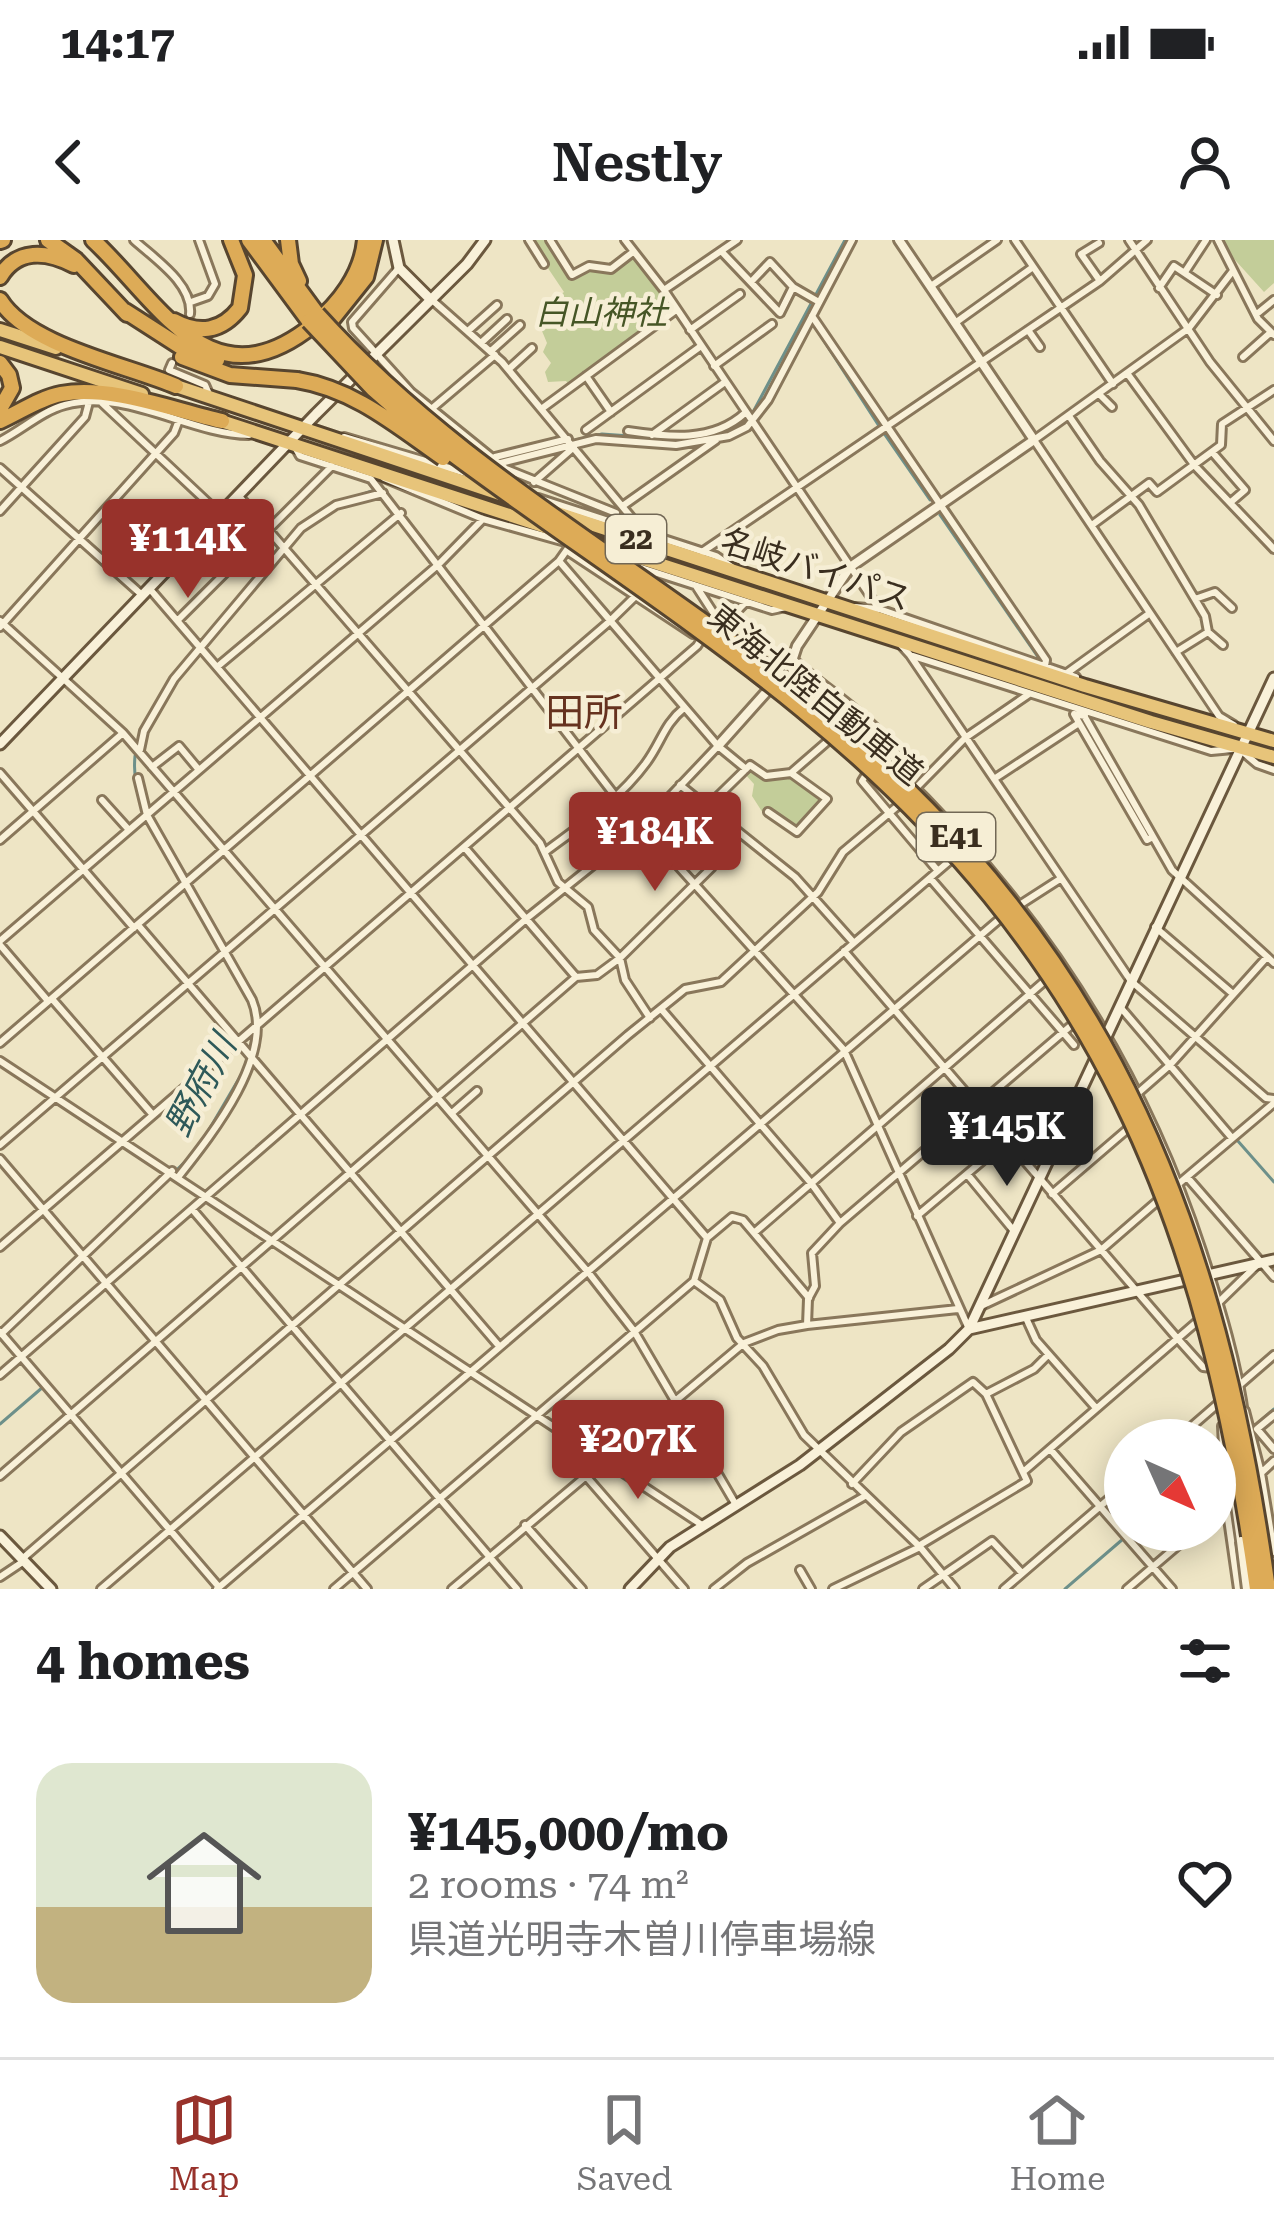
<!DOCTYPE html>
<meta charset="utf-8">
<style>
body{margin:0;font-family:"Roboto Serif","Noto Sans JP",serif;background:#f2f2f2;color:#202124;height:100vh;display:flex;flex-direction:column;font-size:45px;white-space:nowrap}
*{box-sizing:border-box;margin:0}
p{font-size:39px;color:#757577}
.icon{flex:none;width:66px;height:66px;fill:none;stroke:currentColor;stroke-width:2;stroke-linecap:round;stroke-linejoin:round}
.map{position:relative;height:1349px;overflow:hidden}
.details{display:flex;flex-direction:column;background:#fff;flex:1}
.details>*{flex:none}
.needle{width:78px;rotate:135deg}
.fabs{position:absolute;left:1104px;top:1179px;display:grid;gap:24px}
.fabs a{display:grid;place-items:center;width:132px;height:132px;border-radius:50%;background:#fff;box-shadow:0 6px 30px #0003;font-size:60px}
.price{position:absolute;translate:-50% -102px;padding:0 27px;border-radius:12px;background:#98322b;color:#fff;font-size:39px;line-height:78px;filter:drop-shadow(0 3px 6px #0008)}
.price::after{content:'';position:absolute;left:50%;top:72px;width:36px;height:27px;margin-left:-18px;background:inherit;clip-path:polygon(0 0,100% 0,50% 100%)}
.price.on{background:#222;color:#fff}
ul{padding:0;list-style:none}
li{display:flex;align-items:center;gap:36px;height:300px;padding:0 36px}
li+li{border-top:3px solid #e0e0e0}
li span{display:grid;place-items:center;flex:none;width:336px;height:240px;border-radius:36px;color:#555}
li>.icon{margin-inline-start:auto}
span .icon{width:144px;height:144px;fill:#fffc;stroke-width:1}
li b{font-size:51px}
h2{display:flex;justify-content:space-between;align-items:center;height:144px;padding:0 36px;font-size:51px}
.status{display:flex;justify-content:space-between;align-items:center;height:84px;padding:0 60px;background:#fff;direction:ltr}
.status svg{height:33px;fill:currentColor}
header{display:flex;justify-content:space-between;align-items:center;height:156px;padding:0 36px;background:#fff;font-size:54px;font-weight:600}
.dock{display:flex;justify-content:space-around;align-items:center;height:168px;border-top:3px solid #e0e0e0;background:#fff;font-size:33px;color:#757577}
.dock a{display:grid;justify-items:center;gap:6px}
.dock .on{color:#98322b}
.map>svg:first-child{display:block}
</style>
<div class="status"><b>14:17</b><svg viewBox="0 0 49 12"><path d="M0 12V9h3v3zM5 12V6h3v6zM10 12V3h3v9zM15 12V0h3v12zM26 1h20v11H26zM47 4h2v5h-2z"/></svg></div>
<header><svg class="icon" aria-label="back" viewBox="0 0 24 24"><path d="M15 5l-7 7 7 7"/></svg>Nestly<svg class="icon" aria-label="person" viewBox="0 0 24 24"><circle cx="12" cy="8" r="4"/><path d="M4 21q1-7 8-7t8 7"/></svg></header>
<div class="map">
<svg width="1274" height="1349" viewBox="0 0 1274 1349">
<rect width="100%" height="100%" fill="#eee5c5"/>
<path fill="#c3cd99" d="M529 0H547L573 39 592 28 609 29 636 15 674 66 571 147 566 141 548 142 545 132 551 123 543 112 547 103 537 79 558 67 553 60 564 52Z
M1217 0H1274V43L1264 52Z
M750 525 766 536 791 533 826 555 818 573 795 592 778 578H766L752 556 754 544 744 533Z"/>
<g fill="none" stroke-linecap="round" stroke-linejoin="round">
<path stroke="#6d908a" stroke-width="3" d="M815 87 879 186
M883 192 930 260
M702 198 739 185 752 174 845 0
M571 201 602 194 686 200
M500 219 556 205
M346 260 372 251
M940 275 1038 417
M304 282 331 264
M199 405 293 293
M151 474 167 446
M1080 477 1148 595
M135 516C131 559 152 592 174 628
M1186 637 1205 597
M1167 678 1181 647
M241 746 250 764
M1116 789 1122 775
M203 900 244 830
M1237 900 1274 942
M1258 1183 1274 1169
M0 1184 43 1147 1 1099 190 917
M1215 1220 1216 1219
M1065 1349 1123 1299"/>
<g stroke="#89775b" stroke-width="12">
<path id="minor" d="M134 0C155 19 193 44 190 74
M529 0 544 24
M550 0 572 35 589 26 611 29 633 12
M625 0 664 50 879 369
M1015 0 1113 144
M1129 0 1210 122 1274 201
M1218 0 1258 79 1274 95
M1099 3 1081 14 1100 41
M722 12 780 73 793 47
M398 29 352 82 353 88 411 152 506 229 616 273
M1185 32 1206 0
M1232 32 1189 88 1034 200 1219 476 1234 485
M751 42 770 22 793 47 819 62
M931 46 997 0
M1159 48 1174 26 1217 55
M664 50 737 0
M432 60 502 122 641 289
M191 62 208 56 215 44 199 0
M1258 73 1274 60
M812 76 1046 420 1045 426
M955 83 1033 27
M469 90 497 65
M690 90 740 54
M1028 90 1040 107
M482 102 507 79
M491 111 520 85
M1243 117 1271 92
M172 123 169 130 205 145 209 154
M714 126 772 84
M509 129 532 108
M1127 133 1195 226 1274 309
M586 136 611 172
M1099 154 1112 167
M102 163 220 274
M544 167 676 70
M429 171 495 115
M1069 176 1100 221 1139 265 1205 376 1208 392 1176 412
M586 190 701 106
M628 191C668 197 712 203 745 173
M652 195 725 142
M344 197 469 234
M0 201C22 190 42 171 65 165 126 148 189 194 249 195
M296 209 300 216 371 239 616 557 844 810 969 1089
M1213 213 1245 250 1231 262
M495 217 568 199
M493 225 596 199 676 205 729 196 747 187 768 160 852 0
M0 228 142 355
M384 238 483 279 569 303
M534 242 574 207
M238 255 540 603 558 642 588 667 594 690 620 718 712 627 674 590
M538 258 716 316 733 328
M624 265 716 200
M0 271 85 177 89 162
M1092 285 1149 243 1157 252 1221 205 1222 184 1274 150
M569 312 693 394
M702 312 1100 41 1147 0
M559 321 718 506 746 529
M632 325 772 370 786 367
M149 348 707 998
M1195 359 1215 352 1232 368
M855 367 879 369 1076 437
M178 380 332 226
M0 381 123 493 588 1032 634 1091 736 1265
M0 387 174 193 179 180
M721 387 746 362
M1208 392 1223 405
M900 404 910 415 1211 511 1233 509
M910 415 1131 741 1266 858 1274 859
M792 418C826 450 871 475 896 512L892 527
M217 427 401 273
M1067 433 1150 373
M1082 472 1172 630 1274 723
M1085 476 1074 474 1147 600 1153 597
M140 510 144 491 174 439 301 288 336 265 383 253
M1244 513 1257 524 1274 530
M152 527 179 506 199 530
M0 533 134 688
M791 533 829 500
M867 533 862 541 938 631
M138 538 147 575 252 760C275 815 213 893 179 936
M994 539 1079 483
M680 545 795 637 854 703
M914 550 965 498 1029 454
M102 560 129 590
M708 566 750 525 766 536 791 533 827 559 797 592 768 572
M0 600 123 493
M659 603 705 564
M465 608 576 737
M545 612C581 585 619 560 646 523 661 503 664 484 684 468
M930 638 1074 805
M1018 666 1060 639
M138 685 499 1106
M1155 687 1233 754
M0 701 439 324 483 279
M0 705 48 761
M844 711 1177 1098 1203 1127 1212 1128
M53 760 153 875
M1121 768 1232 898
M662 770 811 943 840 983
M0 803 559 321 571 304
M0 821 702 1285
M1138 853 1170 825 1267 717
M452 873 477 851
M0 905 610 381 654 338
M0 919 367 1349
M967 934 1014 991
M1187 937 1274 1037
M1176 946 1274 863
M1052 954 1130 887
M192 969 517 1349
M917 976 1006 901
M755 992 1047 739
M0 1007 697 406 716 377 696 346
M694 1041 720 1060 737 1098 763 1126 804 1195 920 1307 955 1349
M1218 1063 1258 1024
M979 1067 1101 1010 1161 958
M1026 1078 1036 1100 1096 1168
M807 1085 808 1059 815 1046 812 1013 840 983 1074 783
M0 1092 218 1346
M1 1094 172 931
M0 1135 526 679 643 585 718 506
M1236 1148 1274 1115
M986 1154 1034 1129 1048 1115
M1245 1171 1261 1233 1274 1312
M1274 1175 1257 1189 1274 1209
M1222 1186 1226 1265 1238 1349
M1176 1200 1221 1161
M1050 1209 1172 1349
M1023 1232 1199 1080
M1261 1233 1274 1221
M585 1235 684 1349
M0 1236 576 737 597 735 620 718 625 740 650 778
M852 1244 901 1192 973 1142 986 1154 1027 1241 920 1305
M1215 1274 1226 1265
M525 1285 582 1349
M22 1319 628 795 685 749 721 742 818 652 843 612 900 564
M800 1330 811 1349
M0 1337 24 1321
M101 1349 953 618
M217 1349 1002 677
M334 1349 694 1041 707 998 732 977 743 980 809 1058
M452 1349 744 1103 778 1090 807 1085 958 1069
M714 1349 747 1323 865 1256
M833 1349 920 1307
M923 1349 992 1301 1022 1333
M1004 1349 1125 1245
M1127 1349 1196 1290"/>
</g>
<g stroke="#89775b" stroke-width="14">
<path id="tertiary" d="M797 406 791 424 794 436 857 495
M797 406 850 327 1034 200 899 0
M718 506 768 450 789 419
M886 521C1032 658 1139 821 1201 1011 1219 1066 1237 1124 1244 1181
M1231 1230 1241 1301"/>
</g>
<g stroke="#6b583e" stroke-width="15">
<path id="secondary" d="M393 0 399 28 429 58
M0 504 316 174 467 24 485 0
M969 1089 1274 1020
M0 1296 51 1349
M630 1349 670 1307 800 1225 949 1109 969 1089 1274 438"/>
</g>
<g stroke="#57452f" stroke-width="18">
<path id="trunk" d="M0 90 56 108
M0 107 142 154
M167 143 506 256
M218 180 552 289
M554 272 1085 446 1274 501
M600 305 1151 482 1274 517"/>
</g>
<g stroke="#57452f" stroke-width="20">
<path id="motorway" d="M48 0 76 20 127 74
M93 0C158 60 210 168 313 85 339 64 362 34 365 0
M249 0 309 81
M263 0 317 74
M288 0 291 24 299 41
M0 1 3 0
M0 37C17 8 47 11 74 25
M0 60C28 106 127 125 176 146
M125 71 181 107 217 120
M174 81C200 95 222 91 240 68L245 35 231 0
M326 87 366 37 375 0
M182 117 230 135 297 140
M0 123 9 135 12 148 0 169
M0 181C20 172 40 158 61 154 112 145 173 170 222 181"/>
</g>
<use href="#minor" stroke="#f9f1d9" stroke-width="6"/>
<use href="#tertiary" stroke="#f9f1d9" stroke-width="8"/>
<use href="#secondary" stroke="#f9f1d9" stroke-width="9"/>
<use href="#trunk" stroke="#e7c47a" stroke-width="12"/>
<use href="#motorway" stroke="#ddab57" stroke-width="14"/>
<g stroke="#89775b" stroke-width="14" stroke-linecap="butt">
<path id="tertiary-bridge" d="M1241 1301 1247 1349"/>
</g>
<g stroke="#57452f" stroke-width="20" stroke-linecap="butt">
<path id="motorway-bridge" d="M317 74C442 213 604 306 752 417 1087 666 1212 944 1268 1349
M309 81 373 149 419 189C544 285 679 369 801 469 1099 712 1205 976 1257 1349
M297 140C354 149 397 186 443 218"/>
</g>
<use href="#tertiary-bridge" stroke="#f9f1d9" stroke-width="8"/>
<use href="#motorway-bridge" stroke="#ddab57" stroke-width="14"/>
</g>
<g text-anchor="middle" stroke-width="9" stroke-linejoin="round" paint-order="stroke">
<g fill="#f6eed5" stroke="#726856" stroke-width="3">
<rect x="606" y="275" width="60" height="48" rx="9"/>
<rect x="917" y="573" width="78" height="48" rx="9"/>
</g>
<g font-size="30" font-weight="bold" fill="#3a2e1f">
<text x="636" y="309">22</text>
<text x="956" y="607">E41</text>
</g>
<g font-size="33" font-style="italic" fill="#465626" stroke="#f6eed5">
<text x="601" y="84">白山神社</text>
</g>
<g font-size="33" fill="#3a2e1f" stroke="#f6eed5">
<text transform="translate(816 329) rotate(18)" y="12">名岐バイパス</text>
<text transform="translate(816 454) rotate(39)" y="12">東海北陸自動車道</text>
</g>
<g font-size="36" font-style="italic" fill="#2e5959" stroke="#f6eed5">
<text transform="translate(200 845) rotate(-62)" y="13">野府川</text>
</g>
<g font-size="39" fill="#66321f" stroke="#f6eed5">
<text x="584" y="486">田所</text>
</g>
</g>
</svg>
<div class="fabs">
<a><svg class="needle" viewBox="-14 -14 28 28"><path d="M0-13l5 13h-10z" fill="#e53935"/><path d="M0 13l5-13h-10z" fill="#757577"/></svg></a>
</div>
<b class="price" style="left:188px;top:361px">¥114K</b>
<b class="price" style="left:655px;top:654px">¥184K</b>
<b class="price on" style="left:1007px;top:949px">¥145K</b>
<b class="price" style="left:638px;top:1262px">¥207K</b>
</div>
<section class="details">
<h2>4 homes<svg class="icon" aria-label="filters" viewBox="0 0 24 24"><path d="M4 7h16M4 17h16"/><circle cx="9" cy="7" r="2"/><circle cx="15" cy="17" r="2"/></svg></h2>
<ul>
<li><span style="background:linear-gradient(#dfe7d0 60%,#c2b280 0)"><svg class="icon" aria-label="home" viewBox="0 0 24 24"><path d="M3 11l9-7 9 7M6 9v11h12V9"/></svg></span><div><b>¥145,000/mo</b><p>2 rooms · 74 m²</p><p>県道光明寺木曽川停車場線</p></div><svg class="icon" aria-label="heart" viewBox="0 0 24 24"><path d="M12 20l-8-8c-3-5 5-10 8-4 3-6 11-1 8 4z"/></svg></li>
</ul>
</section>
<nav class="dock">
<a class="on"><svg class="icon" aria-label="map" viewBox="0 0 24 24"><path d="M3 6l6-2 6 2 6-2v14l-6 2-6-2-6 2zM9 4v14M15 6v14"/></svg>Map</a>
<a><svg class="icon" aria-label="saved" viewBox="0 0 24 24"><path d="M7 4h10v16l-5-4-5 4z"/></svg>Saved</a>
<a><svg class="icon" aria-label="home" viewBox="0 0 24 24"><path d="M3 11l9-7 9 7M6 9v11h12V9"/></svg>Home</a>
</nav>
